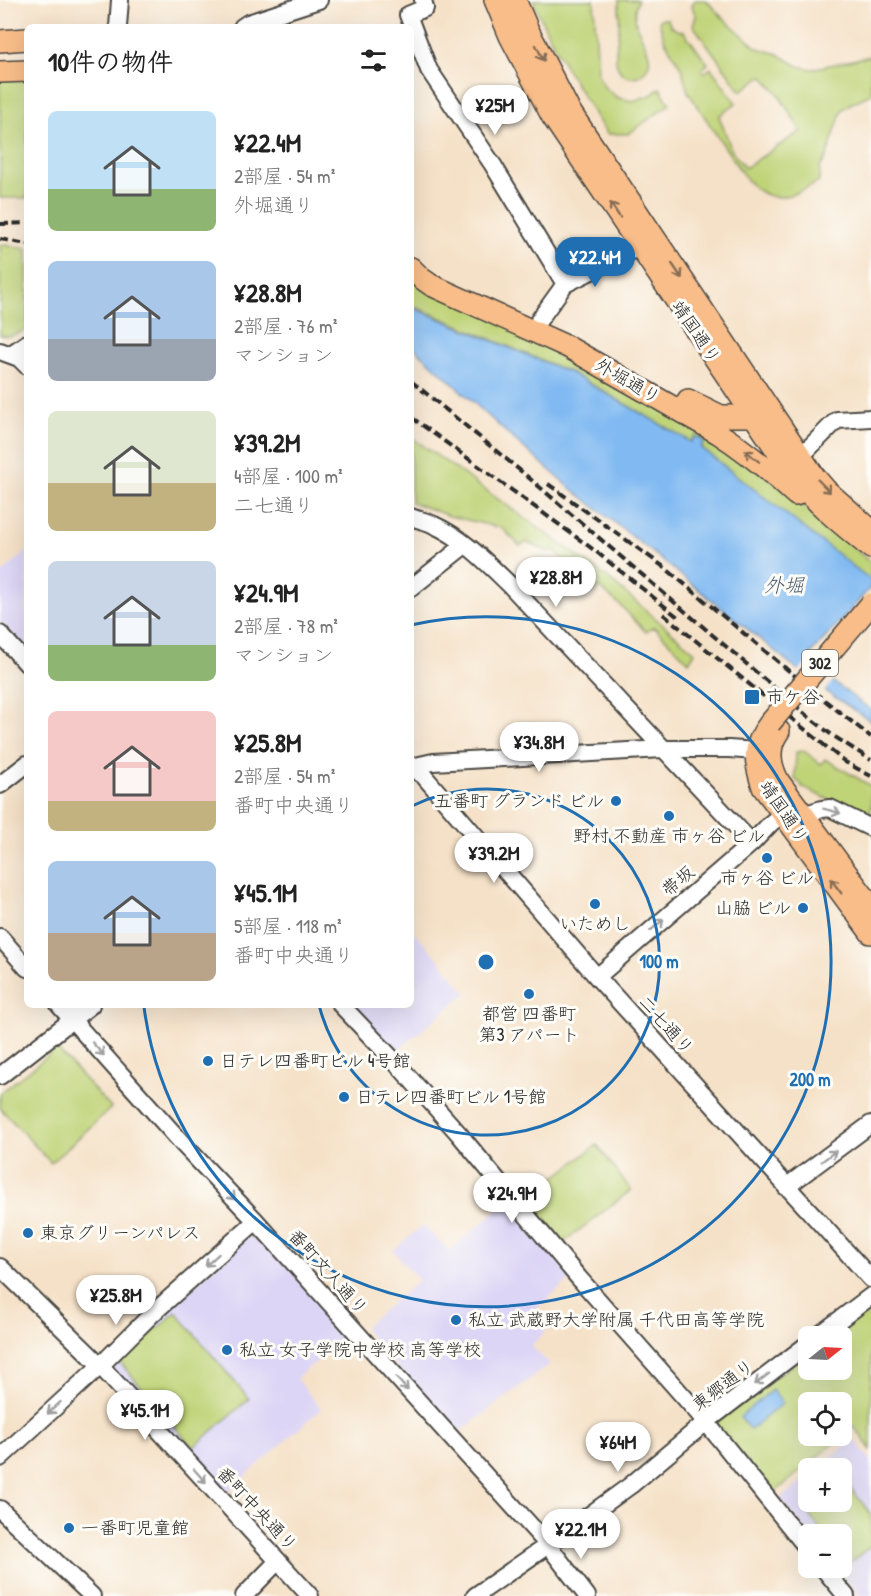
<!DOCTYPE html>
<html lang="ja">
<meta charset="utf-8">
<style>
body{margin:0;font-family:"Patrick Hand","Klee One",sans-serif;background:#f2f2f2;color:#222;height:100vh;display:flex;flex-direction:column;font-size:22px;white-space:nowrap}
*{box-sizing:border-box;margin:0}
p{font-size:20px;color:#767676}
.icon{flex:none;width:33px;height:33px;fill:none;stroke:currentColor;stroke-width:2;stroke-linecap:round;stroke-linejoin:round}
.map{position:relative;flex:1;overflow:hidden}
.side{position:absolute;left:24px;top:24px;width:390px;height:984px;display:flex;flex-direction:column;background:#fff;border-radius:9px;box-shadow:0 6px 24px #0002}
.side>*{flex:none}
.needle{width:39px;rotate:72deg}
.tools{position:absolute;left:798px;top:1326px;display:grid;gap:12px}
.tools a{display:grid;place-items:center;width:54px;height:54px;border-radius:9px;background:#fff;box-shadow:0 6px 24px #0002;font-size:30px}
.price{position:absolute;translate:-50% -51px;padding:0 14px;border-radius:21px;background:#fff;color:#222;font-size:20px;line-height:39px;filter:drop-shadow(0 2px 3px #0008)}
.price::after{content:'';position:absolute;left:50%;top:36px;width:18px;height:14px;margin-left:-9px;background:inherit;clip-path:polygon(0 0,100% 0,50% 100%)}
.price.active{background:#1f6fb2;color:#fff}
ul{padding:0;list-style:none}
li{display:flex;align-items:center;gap:18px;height:150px;padding:0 24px}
li span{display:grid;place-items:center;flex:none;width:168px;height:120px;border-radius:9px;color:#555}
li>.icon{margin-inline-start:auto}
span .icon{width:72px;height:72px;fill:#fffc;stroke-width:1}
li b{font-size:26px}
h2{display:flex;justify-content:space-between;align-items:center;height:72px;padding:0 24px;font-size:26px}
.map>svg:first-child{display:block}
</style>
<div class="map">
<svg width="871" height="1596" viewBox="0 0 871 1596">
<rect width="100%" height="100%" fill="#fdfcf7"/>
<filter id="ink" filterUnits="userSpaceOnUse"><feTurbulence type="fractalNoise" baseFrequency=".0167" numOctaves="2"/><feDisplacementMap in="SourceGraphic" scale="12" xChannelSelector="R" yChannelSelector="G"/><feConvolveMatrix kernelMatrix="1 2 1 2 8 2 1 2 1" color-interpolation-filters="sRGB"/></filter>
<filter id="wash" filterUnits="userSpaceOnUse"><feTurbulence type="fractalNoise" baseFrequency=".008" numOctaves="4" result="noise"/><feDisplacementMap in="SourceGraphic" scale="24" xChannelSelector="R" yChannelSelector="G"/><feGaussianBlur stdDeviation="1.35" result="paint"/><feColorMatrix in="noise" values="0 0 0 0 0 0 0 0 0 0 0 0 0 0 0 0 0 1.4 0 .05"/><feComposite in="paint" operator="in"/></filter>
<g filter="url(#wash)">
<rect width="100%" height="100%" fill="#f5e1c7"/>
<path fill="#dcd5f6" d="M27 551V650L0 621V575Z
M411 929 435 955 467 993 394 1053 349 1005H411Z
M508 1201 572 1278 532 1312 547 1330 531 1346 550 1364 455 1435 363 1328 419 1280 393 1251 423 1225 449 1251Z
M253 1231H256L348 1336 296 1378 321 1409 224 1495 109 1365Z
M854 1439 871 1461V1596H860L836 1568H842V1534H809L780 1499 808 1476V1502H842V1468H818Z"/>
<path fill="#bfd377" stroke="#757f51" stroke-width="1.5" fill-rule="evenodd" d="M533 0H594L598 75 605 88 618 98 633 101 651 95 660 88 670 104 628 134H607C579 90 552 48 533 0Z
M619 0H638C623 30 665 53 643 73 639 77 635 77 630 77 608 73 618 42 619 28 620 19 619 9 619 0Z
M694 0H706L722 17 757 48 778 54 798 66 812 69 871 56V94L852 103 842 110 827 156 820 168 819 182C788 198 769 208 744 176L688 92 682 69 665 41 659 22 660 19H668C670 28 676 30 684 32L708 64 702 69 704 73 711 68 736 103 719 116 732 151 745 168 801 131 777 92 762 76 741 91 693 25 696 16 692 7Z
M27 73V198H0V74Z
M0 244 27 249V330L10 336 0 335Z
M411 271 541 336 738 454 826 524 871 563V583L702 448 704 440 695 436 691 442 571 373 411 305Z
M411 437 603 574 695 652 689 662 654 627 646 632 621 606 600 588 593 593 581 579 588 572 576 561 568 564 554 550 548 552 526 542 520 546 502 528 449 516 411 502Z
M804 751 821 764 825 759 871 786V820L802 787V785L795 779 796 752Z
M57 1049 111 1108 51 1163 0 1108V1093Z
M597 1145 631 1190 559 1246 524 1201Z
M871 1306V1450L854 1426 773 1494 715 1423 808 1353V1370H842V1336H831ZM808 1402H842V1436H808Z
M176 1312 249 1399 193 1448 119 1361Z
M844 1480 871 1514V1546L848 1564 842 1556V1534H824L806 1511 817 1502H842V1482Z"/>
<path fill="#81baf2" stroke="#56728e" stroke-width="1.5" d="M411 307 571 373 691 442 695 436 704 441 701 448 871 580V587L808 657 831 680 871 710V721L825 691 798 670 662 560 568 486 509 435 411 345Z
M772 1390 783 1403 750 1430 740 1417Z"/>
<path fill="#f5e1c7" d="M812 657 835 679 823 693 797 673Z"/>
</g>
<g filter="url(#ink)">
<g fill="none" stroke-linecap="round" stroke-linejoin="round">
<g stroke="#494642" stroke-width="20">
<path id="minor" d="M423 0 425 8 408 15 429 70 493 165 565 284
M118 27 120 0
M242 27 248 23 319 0
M539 320 565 284 627 253 639 246
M0 351 19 358 27 366
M11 354 27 343
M801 456 837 420 871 418
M411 517C418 520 427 521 434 525 463 538 486 562 509 584L752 843
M411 588 465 545
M0 634 27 664
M411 767 433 762 663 749H729L769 752
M411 768 423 775 597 977 871 1279
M0 785 27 764
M0 937 27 968
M597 977 752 843 771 823 795 804 802 812 806 814 822 809 830 808 871 828
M59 1005 182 1143 256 1221 548 1545 587 1596
M341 1005 399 1066 459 1134 578 1277 706 1422 808 1549
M0 1076 91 1005
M786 1187 871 1124
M0 1267 96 1361 310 1596
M818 1336 871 1296
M0 1458 100 1366 152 1314 256 1221
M0 1509 92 1596
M823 1568 846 1596
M244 1596 278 1561
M475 1596 548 1545 631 1485 706 1422 808 1344"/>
</g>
<g stroke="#494642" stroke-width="24">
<path id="major" d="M495 0 510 36 552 116 792 473C816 504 841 524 871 548
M515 0 528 30 569 110 814 476 826 490 871 530
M0 41 27 39
M0 72 27 71
M411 268 421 278 431 285 568 347 718 433C746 451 771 472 796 495
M688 400 721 416H764
M770 723C752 746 754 761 763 787L871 933
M779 731C767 747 770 766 779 782L871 906"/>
</g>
<use href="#minor" stroke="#fff" stroke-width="16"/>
<use href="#major" stroke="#f8bd89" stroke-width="21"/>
<path stroke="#2b2b2b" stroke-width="4" stroke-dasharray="9 4.5" stroke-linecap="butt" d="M0 224 27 223
M0 239 27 244
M411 381 522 472 805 714 832 735 871 760
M411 417 594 550 678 617
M548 484 664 567 818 695 871 737
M663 614 845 762 871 776"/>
<g stroke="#494642" stroke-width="24" stroke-linecap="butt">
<path id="major-bridge" d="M770 723 871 604"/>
</g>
<use href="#major-bridge" stroke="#f8bd89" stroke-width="21"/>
</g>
<defs><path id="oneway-shaft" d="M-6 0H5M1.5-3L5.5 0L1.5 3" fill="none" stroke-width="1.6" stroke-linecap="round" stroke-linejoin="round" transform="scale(1.5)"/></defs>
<g stroke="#876d55">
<use href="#oneway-shaft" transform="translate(540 53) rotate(63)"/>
<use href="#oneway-shaft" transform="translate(615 210) rotate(-124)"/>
<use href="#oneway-shaft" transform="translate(677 271) rotate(56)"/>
<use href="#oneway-shaft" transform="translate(752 456) rotate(-141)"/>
<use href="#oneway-shaft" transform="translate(824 486) rotate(46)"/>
<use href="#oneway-shaft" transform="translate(836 886) rotate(-126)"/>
</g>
<g stroke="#a0a0a0">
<use href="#oneway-shaft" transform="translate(832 811) rotate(15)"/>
<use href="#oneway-shaft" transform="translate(657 925) rotate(-41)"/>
<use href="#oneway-shaft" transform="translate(98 1049) rotate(48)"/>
<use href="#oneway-shaft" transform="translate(829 1156) rotate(-37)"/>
<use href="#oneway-shaft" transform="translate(229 1193) rotate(47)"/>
<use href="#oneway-shaft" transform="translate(212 1260) rotate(138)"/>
<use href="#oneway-shaft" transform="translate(762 1379) rotate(143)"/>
<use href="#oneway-shaft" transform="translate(402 1384) rotate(48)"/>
<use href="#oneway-shaft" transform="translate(54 1408) rotate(138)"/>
<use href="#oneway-shaft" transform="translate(200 1476) rotate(48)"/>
</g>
</g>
<g fill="none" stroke="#1f6fb2" stroke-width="3">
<path d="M412 806A173 173 0 1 1 319 1005"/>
<path d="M411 625A345 345 0 1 1 144 1007"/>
</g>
<g fill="#1f6fb2" stroke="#fdfcf7" stroke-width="2">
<rect x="744" y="689" width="16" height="16" rx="3"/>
<circle cx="616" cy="801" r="6"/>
<circle cx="669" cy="816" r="6"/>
<circle cx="767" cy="858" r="6"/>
<circle cx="595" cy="904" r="6"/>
<circle cx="803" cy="908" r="6"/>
<circle cx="529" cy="994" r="6"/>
<circle cx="208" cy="1061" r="6"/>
<circle cx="344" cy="1097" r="6"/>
<circle cx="28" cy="1233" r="6"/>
<circle cx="456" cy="1320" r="6"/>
<circle cx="227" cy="1350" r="6"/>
<circle cx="69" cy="1528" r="6"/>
</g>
<g text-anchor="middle" stroke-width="6" stroke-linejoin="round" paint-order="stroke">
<rect fill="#fdfcf7" stroke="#6a6a68" stroke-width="1.5" x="802" y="650" width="36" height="26" rx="4.5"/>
<g font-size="16" font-weight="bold" fill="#2b2b2b">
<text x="820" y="669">302</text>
</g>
<g font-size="18" fill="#2b2b2b" stroke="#fdfcf7">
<text transform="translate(696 332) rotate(56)" y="6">靖国通り</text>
<text transform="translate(628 381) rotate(30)" y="6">外堀通り</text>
<text transform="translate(784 812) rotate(56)" y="6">靖国通り</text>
<text transform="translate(678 881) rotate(-41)" y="6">帯坂</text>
<text transform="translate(666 1025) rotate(48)" y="6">二七通り</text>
<text transform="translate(328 1272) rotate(48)" y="6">番町文人通り</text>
<text transform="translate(723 1385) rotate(-37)" y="6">東郷通り</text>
<text transform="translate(257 1509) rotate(47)" y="6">番町中央通り</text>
</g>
<g font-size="18" fill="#2b2b2b" stroke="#fdfcf7" text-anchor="start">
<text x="766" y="703">市ケ谷</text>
<text x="604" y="807" text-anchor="end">五番町 グランド ビル</text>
<text x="669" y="842" text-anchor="middle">野村 不動産 市ヶ谷 ビル</text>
<text x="767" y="884" text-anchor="middle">市ヶ谷 ビル</text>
<text x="791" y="914" text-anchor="end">山脇 ビル</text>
<text x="595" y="930" text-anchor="middle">いためし</text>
<text x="529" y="1020" text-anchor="middle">都営 四番町<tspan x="529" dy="21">第3 アパート</tspan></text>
<text x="220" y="1067">日テレ四番町ビル 4号館</text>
<text x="356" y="1103">日テレ四番町ビル 1号館</text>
<text x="40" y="1239">東京グリーンパレス</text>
<text x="468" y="1326">私立 武蔵野大学附属 千代田高等学院</text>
<text x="239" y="1356">私立 女子学院中学校 高等学校</text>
<text x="81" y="1534">一番町児童館</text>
</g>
<g font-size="20" font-style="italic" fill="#495d71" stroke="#fdfcf7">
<text x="784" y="592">外堀</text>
</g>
</g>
<circle cx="486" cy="962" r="9" fill="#1f6fb2" stroke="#fdfcf7" stroke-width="3"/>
<g font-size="18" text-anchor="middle" font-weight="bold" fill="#1f6fb2" stroke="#fdfcf7" stroke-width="6" stroke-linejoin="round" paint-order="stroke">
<text x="659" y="968">100 m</text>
<text x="810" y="1086">200 m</text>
</g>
</svg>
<div class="tools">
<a><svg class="needle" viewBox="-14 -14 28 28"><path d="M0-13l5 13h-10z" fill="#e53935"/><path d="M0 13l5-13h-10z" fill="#767676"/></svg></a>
<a><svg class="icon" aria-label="locate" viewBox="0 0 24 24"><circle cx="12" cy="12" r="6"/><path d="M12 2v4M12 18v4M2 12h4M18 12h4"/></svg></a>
<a>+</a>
<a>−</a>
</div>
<b class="price" style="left:495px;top:136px">¥25M</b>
<b class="price active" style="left:595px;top:288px">¥22.4M</b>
<b class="price" style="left:556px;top:608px">¥28.8M</b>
<b class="price" style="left:539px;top:773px">¥34.8M</b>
<b class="price" style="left:494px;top:884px">¥39.2M</b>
<b class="price" style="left:512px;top:1224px">¥24.9M</b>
<b class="price" style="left:116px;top:1326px">¥25.8M</b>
<b class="price" style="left:145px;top:1441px">¥45.1M</b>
<b class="price" style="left:618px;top:1473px">¥64M</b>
<b class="price" style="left:581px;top:1560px">¥22.1M</b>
<section class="side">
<h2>10件の物件<svg class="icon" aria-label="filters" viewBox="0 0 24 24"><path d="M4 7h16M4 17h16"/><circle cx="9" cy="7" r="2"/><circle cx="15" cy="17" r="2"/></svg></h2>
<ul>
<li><span style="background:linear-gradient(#bfe0f5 65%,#8fb573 0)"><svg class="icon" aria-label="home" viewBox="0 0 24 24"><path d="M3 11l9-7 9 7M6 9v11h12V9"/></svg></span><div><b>¥22.4M</b><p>2部屋 · 54 m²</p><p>外堀通り</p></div></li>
<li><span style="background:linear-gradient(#a9c7e8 65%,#9aa5b1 0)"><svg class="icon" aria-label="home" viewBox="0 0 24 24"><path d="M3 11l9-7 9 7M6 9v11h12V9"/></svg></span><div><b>¥28.8M</b><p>2部屋 · 76 m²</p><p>マンション</p></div></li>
<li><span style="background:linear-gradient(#dfe7d0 60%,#c2b280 0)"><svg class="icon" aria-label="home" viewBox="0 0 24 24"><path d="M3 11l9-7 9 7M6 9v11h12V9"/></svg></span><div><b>¥39.2M</b><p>4部屋 · 100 m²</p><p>二七通り</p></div></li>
<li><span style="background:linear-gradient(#c9d6e8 70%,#8fb573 0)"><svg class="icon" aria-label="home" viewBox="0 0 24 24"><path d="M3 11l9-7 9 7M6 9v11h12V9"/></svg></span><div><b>¥24.9M</b><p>2部屋 · 78 m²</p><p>マンション</p></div></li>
<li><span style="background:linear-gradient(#f6c9c9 75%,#c2b280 0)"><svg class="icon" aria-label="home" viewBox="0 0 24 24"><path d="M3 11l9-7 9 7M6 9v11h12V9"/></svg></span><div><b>¥25.8M</b><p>2部屋 · 54 m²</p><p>番町中央通り</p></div></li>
<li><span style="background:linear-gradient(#a9c7e8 60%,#b9a48a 0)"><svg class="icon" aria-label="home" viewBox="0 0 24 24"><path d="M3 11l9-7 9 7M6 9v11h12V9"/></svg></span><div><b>¥45.1M</b><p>5部屋 · 118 m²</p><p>番町中央通り</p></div></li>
</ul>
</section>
</div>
